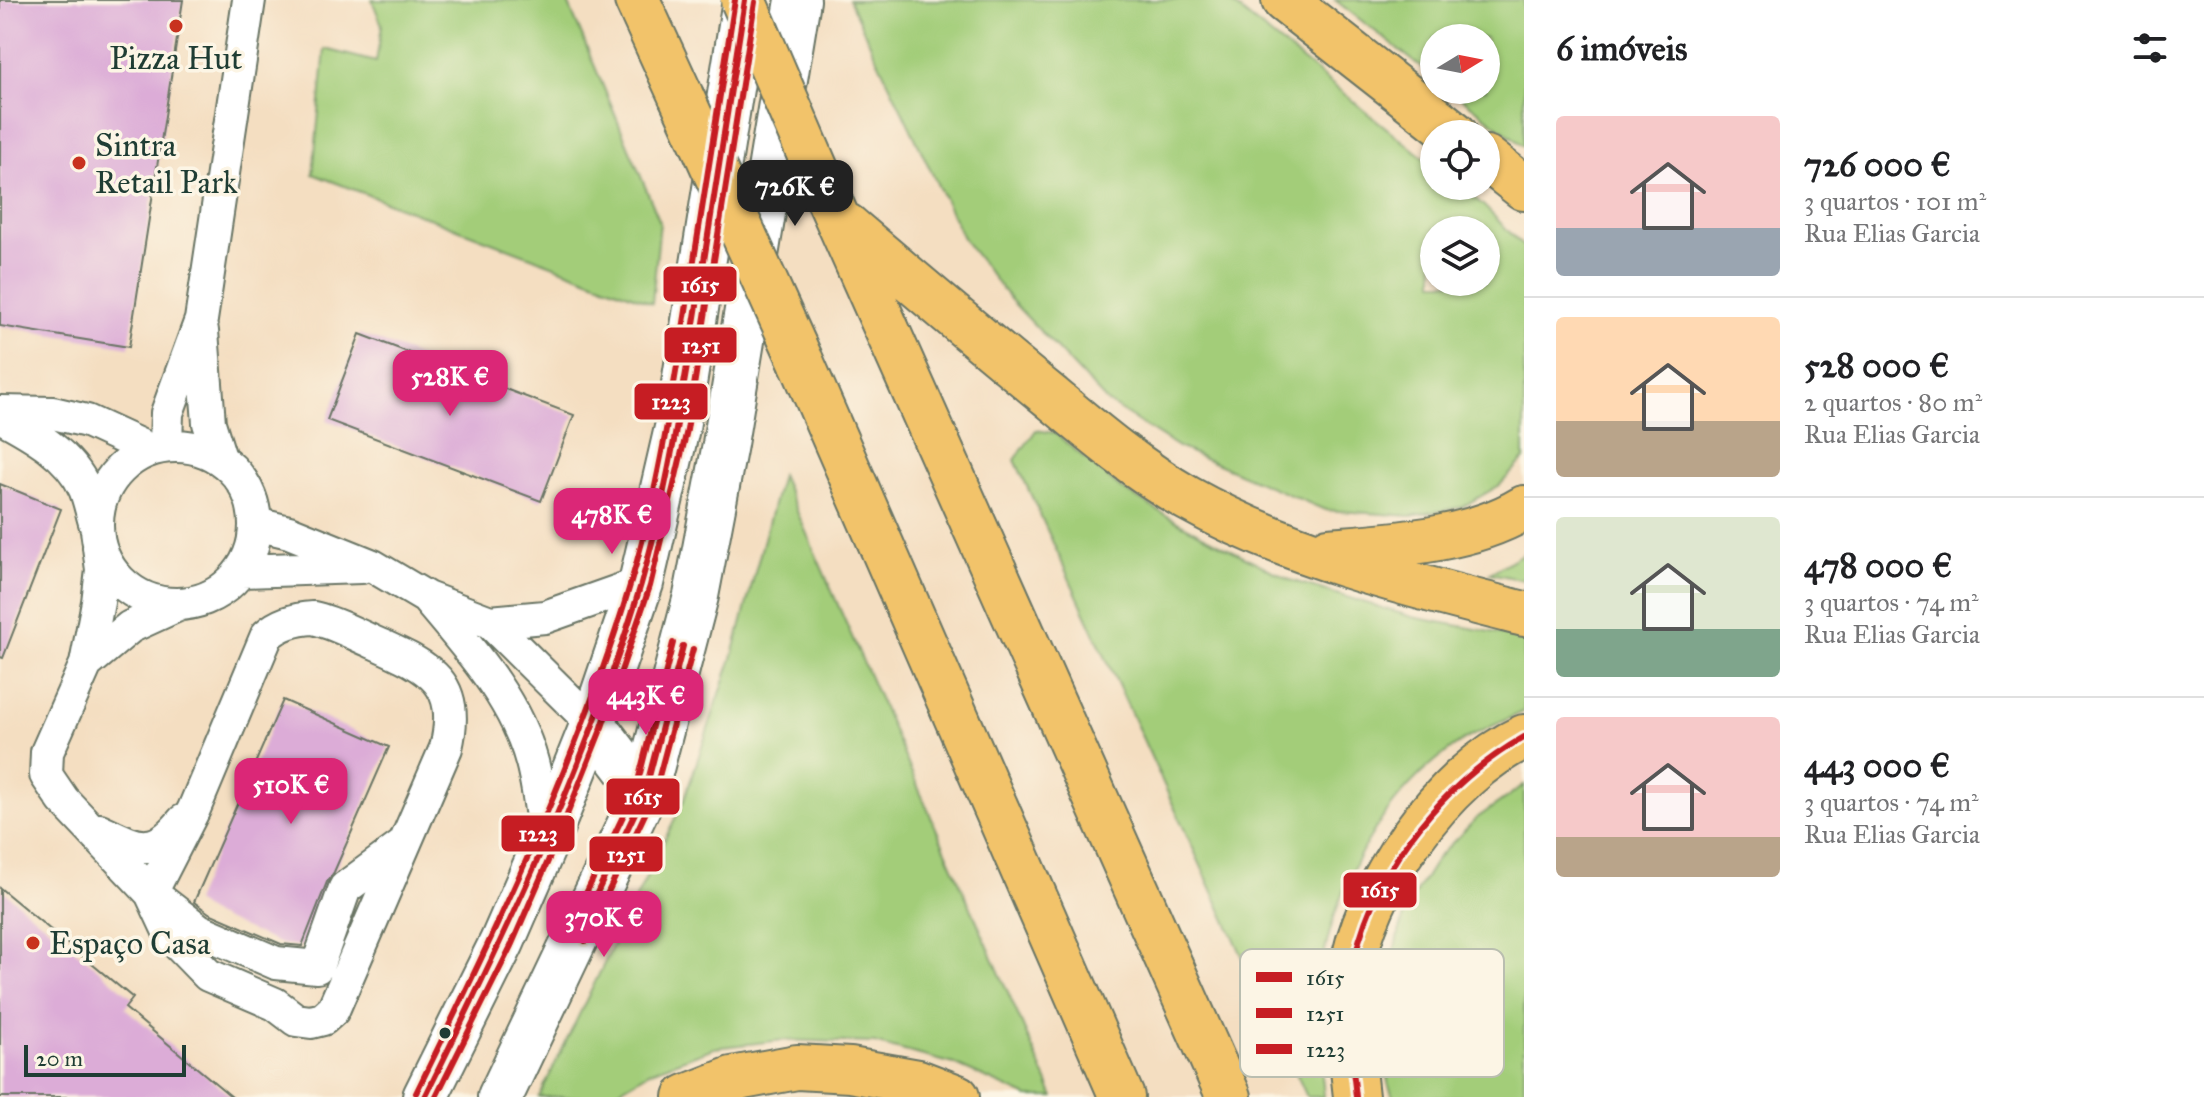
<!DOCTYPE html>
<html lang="pt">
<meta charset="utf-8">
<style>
body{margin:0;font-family:"IM FELL Great Primer",serif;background:#f6f6f6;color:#202124;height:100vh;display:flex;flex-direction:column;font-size:30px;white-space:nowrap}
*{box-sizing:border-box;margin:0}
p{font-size:26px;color:#757577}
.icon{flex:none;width:44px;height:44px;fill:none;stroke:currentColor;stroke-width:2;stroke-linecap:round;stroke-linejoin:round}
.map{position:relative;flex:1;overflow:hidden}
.drawer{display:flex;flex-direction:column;background:#fff;width:680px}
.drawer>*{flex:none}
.needle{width:52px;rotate:80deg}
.buttons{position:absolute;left:1420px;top:24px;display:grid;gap:16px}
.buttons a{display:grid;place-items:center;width:80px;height:80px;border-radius:50%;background:#fff;box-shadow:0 2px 6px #0004;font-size:40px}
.scale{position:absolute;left:24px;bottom:20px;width:162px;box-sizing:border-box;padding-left:8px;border:4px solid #1f3d34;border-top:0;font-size:22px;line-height:28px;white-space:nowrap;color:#1f3d34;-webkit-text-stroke:6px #fcf5e5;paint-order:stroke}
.price{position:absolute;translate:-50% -68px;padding:0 18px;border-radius:16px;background:#db2777;color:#fff;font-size:26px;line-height:52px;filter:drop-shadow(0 2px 4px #0008)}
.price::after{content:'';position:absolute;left:50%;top:48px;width:24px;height:18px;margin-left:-12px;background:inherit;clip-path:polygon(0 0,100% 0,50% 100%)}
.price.selected{background:#222;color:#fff}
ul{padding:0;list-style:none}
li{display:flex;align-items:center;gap:24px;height:200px;padding:0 32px}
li+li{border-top:2px solid #e0e0e0}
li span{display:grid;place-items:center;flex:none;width:224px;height:160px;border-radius:8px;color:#555}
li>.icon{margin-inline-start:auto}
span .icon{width:96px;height:96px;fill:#fffc;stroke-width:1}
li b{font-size:34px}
h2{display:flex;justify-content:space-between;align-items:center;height:96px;padding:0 32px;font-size:34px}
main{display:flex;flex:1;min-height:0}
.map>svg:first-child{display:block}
</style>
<main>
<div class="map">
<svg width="1524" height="1097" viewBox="0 0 1524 1097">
<rect width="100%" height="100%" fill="#fcf5e5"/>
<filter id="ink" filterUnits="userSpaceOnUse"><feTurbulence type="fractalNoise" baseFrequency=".0125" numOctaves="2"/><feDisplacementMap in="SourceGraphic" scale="16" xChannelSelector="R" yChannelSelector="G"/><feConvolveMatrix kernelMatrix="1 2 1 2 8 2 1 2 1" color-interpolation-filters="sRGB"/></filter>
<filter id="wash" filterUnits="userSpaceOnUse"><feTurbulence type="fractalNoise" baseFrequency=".006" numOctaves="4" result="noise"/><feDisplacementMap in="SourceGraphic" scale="32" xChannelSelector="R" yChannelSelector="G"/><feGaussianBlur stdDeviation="1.8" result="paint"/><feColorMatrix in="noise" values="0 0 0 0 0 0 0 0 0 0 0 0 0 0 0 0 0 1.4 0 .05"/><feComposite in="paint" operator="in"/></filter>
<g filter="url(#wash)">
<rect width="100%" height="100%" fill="#f4dec1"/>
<path fill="#a3cd79" stroke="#618556" stroke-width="2" fill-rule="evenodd" d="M372 0H567L660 222 652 303 313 174 325 49 376 62 382 25Z
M849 0H1227L1434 166V186H1459L1483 205 1524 247V459L1500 485 1462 507 1411 516 1325 510 1178 447 1107 402 1010 299 964 240ZM1434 230H1486V282H1434Z
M1335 0H1524V146L1451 90H1486V38H1434V77Z
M1036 430 1055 433 1120 488 1181 524 1290 580 1412 617 1524 638V711C1499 724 1470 734 1448 751 1368 810 1325 908 1317 1005 1315 1035 1322 1067 1324 1097H1307L1015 460Z
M781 475 1054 1097H1028L954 1064 874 1043 783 1040 714 1048 651 1071 607 1097H539L684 800 733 655Z
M1524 553V580L1490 573Z
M1524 785V1097H1393L1388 1083 1386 1027 1389 969 1406 908 1438 857 1477 818Z"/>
<g id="blocks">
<path fill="#dcacd7" d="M0 0H183L129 347 0 326Z
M360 334 574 415 541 501 327 420Z
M0 484 61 509 3 658 0 657Z
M283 700 389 747 334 872 327 882 302 946 281 944 209 913 194 902Z
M0 888 133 998 125 1008 232 1097H0Z"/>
</g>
</g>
<g filter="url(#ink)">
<use href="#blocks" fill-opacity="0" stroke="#6a7565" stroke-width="2"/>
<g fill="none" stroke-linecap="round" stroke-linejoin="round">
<g stroke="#6a7565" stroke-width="36">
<path id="service" d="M202 331 209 423 220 458
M0 412 53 413 87 421 150 450
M0 416C32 433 70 454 85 489 90 501 92 514 96 526
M166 445 167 413 201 320 249 0
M97 525a79 79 0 1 1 158 0a79 79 0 1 1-158 0Z
M256 524 289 532 373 566 427 598 490 622 593 724
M99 547 102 570 98 602 86 664 47 752 46 775 63 800 151 893 199 930 276 963 317 967 345 888 402 846
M241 571 361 567
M429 601C470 650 515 699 532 762 539 788 541 815 546 841
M313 618C333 622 352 633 371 641 425 666 463 678 446 748L333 1010 323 1019 311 1022 296 1020 275 1004 208 975 172 938 151 893 194 809 267 635C280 623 295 619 313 618Z
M490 622 545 617 641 583
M86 664 130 627 178 605
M100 830C138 848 153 858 183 821"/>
</g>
<g stroke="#6a7565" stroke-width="48">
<path id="tertiary" d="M593 724 645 792
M425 1097 502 942 546 841 593 724 641 583 677 428 745 0
M500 1097 645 792 696 596 725 444 798 0"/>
</g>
<g stroke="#6a7565" stroke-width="48">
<path id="trunk" d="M637 0 681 96
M1284 0 1455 134
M1486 158 1524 188
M830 202 1229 1097
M847 226C914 283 982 341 1051 397 1094 433 1138 470 1187 498 1290 556 1410 585 1524 614
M801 361 1122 1097
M1329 550C1391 545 1470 541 1524 508
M686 1097 732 1079 797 1067 850 1070 918 1082 957 1097
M1356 1097C1352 1057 1345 1016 1351 976 1363 888 1443 774 1524 737"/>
</g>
<use href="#service" stroke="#fff" stroke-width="32"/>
<use href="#tertiary" stroke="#fff" stroke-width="44"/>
<use href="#trunk" stroke="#f2c36a" stroke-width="44"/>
<g stroke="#6a7565" stroke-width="48" stroke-linecap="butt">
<path id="trunk-bridge" d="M743 0 830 202
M681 96 801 361"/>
</g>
<use href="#trunk-bridge" stroke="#f2c36a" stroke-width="44"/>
<g stroke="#fcf5e5" stroke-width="12">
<path id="bus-1" d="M576 937 645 792 683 646
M425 1097C507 931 588 762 641 584 667 493 682 398 697 305 713 203 729 102 745 0
M1356 1097C1352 1057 1344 1016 1351 976 1368 876 1437 787 1524 737"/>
</g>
<g stroke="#fcf5e5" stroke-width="12">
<path id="bus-2" d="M585 941 654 795 693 649
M436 1097 511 946 555 845 602 727 650 586 687 430 755 2"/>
</g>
<g stroke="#fcf5e5" stroke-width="12">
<path id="bus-3" d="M567 933 636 789 673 643
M416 1093C498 927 578 759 631 582 658 491 672 397 687 304 703 203 719 101 735 0"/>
</g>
<use href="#bus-1" stroke="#c61d23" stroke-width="6"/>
<use href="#bus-2" stroke="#c61d23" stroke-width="6"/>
<use href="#bus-3" stroke="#c61d23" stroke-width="6"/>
</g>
</g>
<g fill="#c8321e" stroke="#fcf5e5" stroke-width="3">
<circle cx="176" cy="26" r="8"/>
<circle cx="79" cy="163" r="8"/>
<circle cx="33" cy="943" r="8"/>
</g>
<circle fill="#1f3d34" stroke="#fcf5e5" stroke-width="3" cx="445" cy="1033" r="7"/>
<g text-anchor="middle" stroke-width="7" stroke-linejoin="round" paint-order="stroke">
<g font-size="32" fill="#1f3d34" stroke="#fcf5e5" text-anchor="start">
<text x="176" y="69" text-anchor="middle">Pizza Hut</text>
<text x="95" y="156">Sintra<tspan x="95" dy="37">Retail Park</tspan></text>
<text x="49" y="954">Espaço Casa</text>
</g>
</g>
<rect x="1240" y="949" width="264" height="128" rx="12" fill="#fcf5e5" stroke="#babeb0" stroke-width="2"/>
<rect x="1256" y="972" width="36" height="10" fill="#c61d23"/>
<rect x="1256" y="1008" width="36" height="10" fill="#c61d23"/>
<rect x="1256" y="1044" width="36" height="10" fill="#c61d23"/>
<g font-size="22" fill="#1f3d34">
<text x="1306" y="985">1615</text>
<text x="1306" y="1021">1251</text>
<text x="1306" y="1057">1223</text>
</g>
<g stroke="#fcf5e5" stroke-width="3">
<rect x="662" y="265" width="76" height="38" rx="8" fill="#c61d23"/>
<rect x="663" y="326" width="75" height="38" rx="8" fill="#c61d23"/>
<rect x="633" y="382" width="76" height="39" rx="8" fill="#c61d23"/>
<rect x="605" y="777" width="76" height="39" rx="8" fill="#c61d23"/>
<rect x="500" y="814" width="76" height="39" rx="8" fill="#c61d23"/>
<rect x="588" y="835" width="76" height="38" rx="8" fill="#c61d23"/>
<rect x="1342" y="871" width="76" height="38" rx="8" fill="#c61d23"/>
</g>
<g font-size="22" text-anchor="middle" font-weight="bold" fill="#fff">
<text x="700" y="292">1615</text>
<text x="701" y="353">1251</text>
<text x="671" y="409">1223</text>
<text x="643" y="804">1615</text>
<text x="538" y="841">1223</text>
<text x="626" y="862">1251</text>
<text x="1380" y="897">1615</text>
</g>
</svg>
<div class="buttons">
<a><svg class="needle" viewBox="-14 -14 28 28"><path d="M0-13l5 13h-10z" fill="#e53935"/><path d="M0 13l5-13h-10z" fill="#757577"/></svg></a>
<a><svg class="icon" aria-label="locate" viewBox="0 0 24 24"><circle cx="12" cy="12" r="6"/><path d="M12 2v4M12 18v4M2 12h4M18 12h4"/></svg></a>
<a><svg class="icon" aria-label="layers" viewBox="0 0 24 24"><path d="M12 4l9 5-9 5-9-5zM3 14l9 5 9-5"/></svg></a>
</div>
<div class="scale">20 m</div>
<b class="price selected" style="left:795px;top:228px">726K €</b>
<b class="price" style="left:450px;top:418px">528K €</b>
<b class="price" style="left:612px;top:556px">478K €</b>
<b class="price" style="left:646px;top:737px">443K €</b>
<b class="price" style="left:291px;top:826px">510K €</b>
<b class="price" style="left:604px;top:959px">370K €</b>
</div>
<section class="drawer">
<h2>6 imóveis<svg class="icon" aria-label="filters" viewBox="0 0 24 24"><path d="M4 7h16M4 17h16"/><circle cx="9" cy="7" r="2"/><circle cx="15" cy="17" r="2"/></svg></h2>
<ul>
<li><span style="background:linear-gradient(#f6c9c9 70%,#9aa5b1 0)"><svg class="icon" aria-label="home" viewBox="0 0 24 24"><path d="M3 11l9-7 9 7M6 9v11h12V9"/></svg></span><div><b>726 000 €</b><p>3 quartos · 101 m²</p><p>Rua Elias Garcia</p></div></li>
<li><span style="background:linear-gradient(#ffd9b3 65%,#b9a48a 0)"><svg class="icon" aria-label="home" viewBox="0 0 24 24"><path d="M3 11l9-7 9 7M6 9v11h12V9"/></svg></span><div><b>528 000 €</b><p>2 quartos · 80 m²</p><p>Rua Elias Garcia</p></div></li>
<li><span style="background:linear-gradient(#dfe7d0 70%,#7fa58c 0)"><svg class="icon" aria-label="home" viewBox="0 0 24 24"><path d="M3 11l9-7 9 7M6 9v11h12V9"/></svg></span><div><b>478 000 €</b><p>3 quartos · 74 m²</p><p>Rua Elias Garcia</p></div></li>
<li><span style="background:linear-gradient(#f6c9c9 75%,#b9a48a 0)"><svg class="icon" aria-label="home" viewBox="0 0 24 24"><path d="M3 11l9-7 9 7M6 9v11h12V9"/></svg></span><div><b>443 000 €</b><p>3 quartos · 74 m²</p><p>Rua Elias Garcia</p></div></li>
</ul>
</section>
</main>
